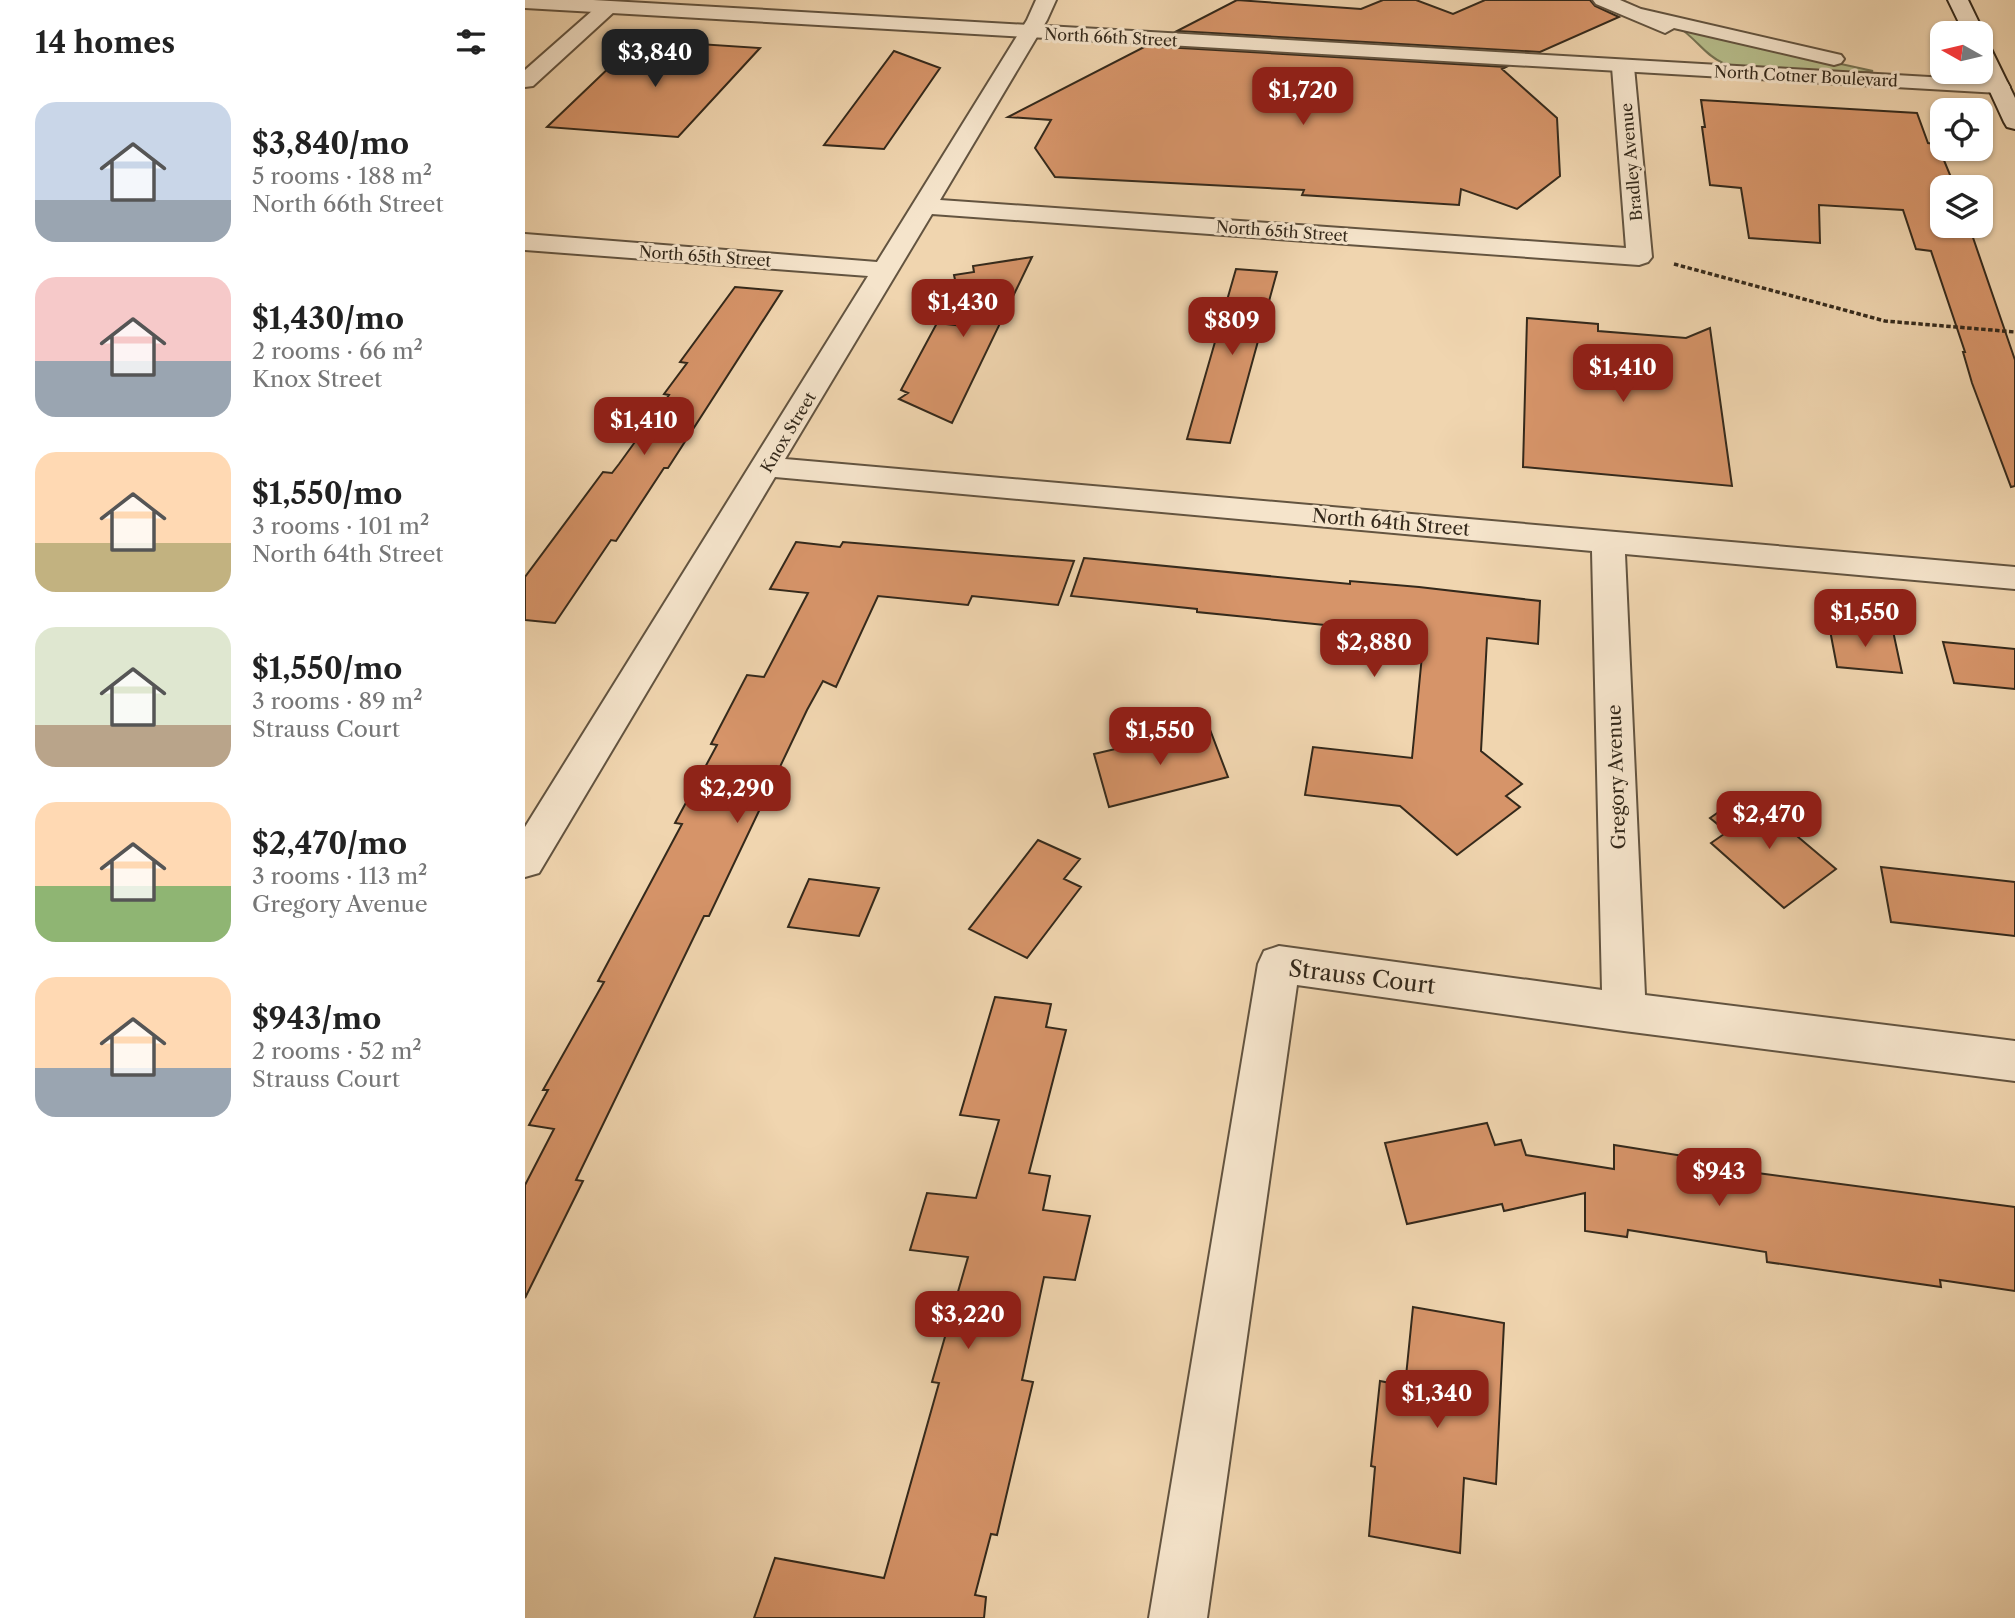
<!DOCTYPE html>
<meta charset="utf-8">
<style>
body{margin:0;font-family:"Libre Caslon Text",serif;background:#f2f2f2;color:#222;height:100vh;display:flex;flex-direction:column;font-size:26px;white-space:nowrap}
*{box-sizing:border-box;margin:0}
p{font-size:23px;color:#767676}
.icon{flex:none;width:38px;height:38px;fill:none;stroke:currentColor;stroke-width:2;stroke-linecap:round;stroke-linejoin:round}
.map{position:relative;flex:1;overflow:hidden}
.drawer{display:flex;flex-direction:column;background:#fff;width:525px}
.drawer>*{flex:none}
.needle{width:46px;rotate:278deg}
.buttons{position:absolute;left:1405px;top:21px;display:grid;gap:14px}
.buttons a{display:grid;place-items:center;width:63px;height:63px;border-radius:14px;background:#fff;box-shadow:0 2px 5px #0004;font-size:35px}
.price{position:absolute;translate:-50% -60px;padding:0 16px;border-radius:14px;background:#8f2418;color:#fff;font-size:23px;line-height:46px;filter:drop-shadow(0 2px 4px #0008)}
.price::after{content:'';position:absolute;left:50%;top:42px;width:21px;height:16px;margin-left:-10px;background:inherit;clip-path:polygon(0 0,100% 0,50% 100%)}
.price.active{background:#222;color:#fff}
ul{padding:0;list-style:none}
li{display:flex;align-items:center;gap:21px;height:175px;padding:0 35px}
li span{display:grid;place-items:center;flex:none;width:196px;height:140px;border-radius:21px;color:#555}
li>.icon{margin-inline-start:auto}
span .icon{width:84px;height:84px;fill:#fffc;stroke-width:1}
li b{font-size:30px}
h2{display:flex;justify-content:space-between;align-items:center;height:84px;padding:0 35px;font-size:30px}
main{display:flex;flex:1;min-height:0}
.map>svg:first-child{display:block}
</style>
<main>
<section class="drawer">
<h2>14 homes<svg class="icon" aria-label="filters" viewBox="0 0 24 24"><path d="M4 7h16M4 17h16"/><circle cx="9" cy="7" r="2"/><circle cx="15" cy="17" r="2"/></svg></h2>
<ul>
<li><span style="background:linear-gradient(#c9d6e8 70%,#9aa5b1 0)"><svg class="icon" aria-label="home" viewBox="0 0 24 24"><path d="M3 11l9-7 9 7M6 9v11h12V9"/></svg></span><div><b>$3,840/mo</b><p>5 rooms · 188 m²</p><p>North 66th Street</p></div></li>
<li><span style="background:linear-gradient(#f6c9c9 60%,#9aa5b1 0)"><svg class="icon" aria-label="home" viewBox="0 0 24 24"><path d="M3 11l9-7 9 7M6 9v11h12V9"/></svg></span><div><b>$1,430/mo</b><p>2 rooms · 66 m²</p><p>Knox Street</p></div></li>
<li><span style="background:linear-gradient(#ffd9b3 65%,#c2b280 0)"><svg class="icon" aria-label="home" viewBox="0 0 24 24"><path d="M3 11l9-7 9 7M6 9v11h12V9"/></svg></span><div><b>$1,550/mo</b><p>3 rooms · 101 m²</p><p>North 64th Street</p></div></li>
<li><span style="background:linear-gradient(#dfe7d0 70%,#b9a48a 0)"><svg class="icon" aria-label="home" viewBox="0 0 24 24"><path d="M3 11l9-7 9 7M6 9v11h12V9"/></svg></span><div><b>$1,550/mo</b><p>3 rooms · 89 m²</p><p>Strauss Court</p></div></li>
<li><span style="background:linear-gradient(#ffd9b3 60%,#8fb573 0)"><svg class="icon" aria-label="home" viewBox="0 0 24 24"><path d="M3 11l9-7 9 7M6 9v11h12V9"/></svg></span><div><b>$2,470/mo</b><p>3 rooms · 113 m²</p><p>Gregory Avenue</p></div></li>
<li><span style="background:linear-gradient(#ffd9b3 65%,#9aa5b1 0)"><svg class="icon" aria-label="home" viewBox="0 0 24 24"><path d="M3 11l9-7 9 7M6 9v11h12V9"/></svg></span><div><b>$943/mo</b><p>2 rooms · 52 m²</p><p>Strauss Court</p></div></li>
</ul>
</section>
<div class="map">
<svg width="1490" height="1618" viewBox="0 0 1490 1618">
<rect width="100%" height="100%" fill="#f0d5af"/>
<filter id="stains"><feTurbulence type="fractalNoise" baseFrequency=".00286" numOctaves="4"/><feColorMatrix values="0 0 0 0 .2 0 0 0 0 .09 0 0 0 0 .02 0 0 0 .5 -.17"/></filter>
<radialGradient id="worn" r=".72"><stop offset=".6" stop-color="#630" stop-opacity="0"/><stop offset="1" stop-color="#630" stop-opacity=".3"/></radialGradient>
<path fill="#b7be8c" stroke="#767454" stroke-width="2" d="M1156 29 1348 71C1325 74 1217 70 1198 63 1181 56 1171 39 1156 29Z"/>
<path fill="#d69469" stroke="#34291b" stroke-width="2" d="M712 0 836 9 858 0H891L928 14 960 0H1065L1070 6 1094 17 1015 52 652 31Z
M113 40 235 48 153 137 22 127Z
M621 46 981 67 977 69 1032 118 1035 176 992 209 936 189 934 205 777 195 779 190 530 177 510 148 526 120 483 117Z
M369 51 415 68 359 149 299 145Z
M1176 100 1392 113 1403 143 1410 144 1413 153H1416L1430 187H1418V226H1444L1490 360V486L1486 487 1447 383 1438 352H1440L1406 251 1391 249 1378 210 1294 205 1295 243 1224 238 1216 188 1185 185 1177 127H1180Z
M507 257 427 423 374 399 383 393 376 390 412 323 440 326 429 275 449 272 448 266Z
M711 269 752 272 705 443 662 439Z
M210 287 257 291 143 468H139L91 541 86 540 30 623 0 620V577L78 472 87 473 94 464 144 395 139 394 162 363 155 362Z
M1002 318 1073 324V331L1161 338 1185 328 1207 486 998 467Z
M271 542 315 547 318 542 549 561 533 605 447 596 443 605 353 596 311 687 298 681 282 710 184 916H179L51 1180 58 1181 0 1298V1185L29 1129 4 1125 23 1090H18L79 982 73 981 157 824 150 823 192 745 186 744 222 675 239 677 283 593 245 589Z
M559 558 825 584V581L894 587 1015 601 1013 644 962 638 956 751 997 784 981 796 995 807 932 855 875 806 780 795 788 747 887 758 899 635 672 612V609L546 596Z
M1304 625 1368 631 1377 673 1312 667Z
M1418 642 1490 649V689L1429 683Z
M684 727 703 777 584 807 569 754Z
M1221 793 1311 869 1259 908 1186 843 1202 832 1185 818Z
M513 840 555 859 539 879 556 887 502 958 444 929Z
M1356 867 1490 882V936L1366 922Z
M284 879 354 888 334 936 263 927Z
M470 997 526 1004 521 1027 541 1030 504 1173 525 1176 518 1210 565 1216 550 1280 519 1277 497 1380 508 1382 472 1535 466 1534 450 1595 461 1597 459 1618H229L250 1558 359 1578 414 1383 407 1382 443 1257 385 1250 402 1193 451 1198 474 1120 435 1115Z
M962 1123 970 1145 996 1140 1001 1155 1089 1169V1145L1209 1164 1210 1170 1490 1207V1291L1415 1280 1416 1287 1242 1262 1241 1252 1103 1230 1102 1237 1060 1231V1193L979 1211 977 1204 882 1224 860 1143Z
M888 1307 979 1323 971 1484 939 1478 935 1553 844 1536 850 1467 846 1466 855 1381 880 1386Z"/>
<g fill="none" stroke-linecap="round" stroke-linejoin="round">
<g stroke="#635440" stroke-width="4">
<path id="minor" d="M511 0H531L522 20 415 200 1101 248 1087 67 1091 63H1105L1109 67 1127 257 1123 262 1114 265 407 214 260 459 1490 567V589L1100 554 1120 995 1490 1041V1081L1099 1031 772 985 682 1618H624L733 964 739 951 754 946 1077 990 1067 551 250 477 14 873 0 877V827L343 276 0 250V234L352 262 502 20Z
M83 1 90 3 93 7 90 11 8 86 0 87V70L76 3Z"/>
</g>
<g stroke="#635440" stroke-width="4">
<path id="tertiary" d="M0 0H68L1474 81 1482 82 1485 87 1482 92 1474 93 0 8Z
M1068 0H1095L1116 9 1316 55 1319 59 1316 63 1309 65 1149 28 1140 33 1071 4Z"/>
</g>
<g stroke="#34291b" stroke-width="4">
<path id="secondary" d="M1423 0H1443L1459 33 1456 37V33H1439Z
M1456 43 1463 45 1466 49 1490 98V129L1482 127 1479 122 1456 72Z"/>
</g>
<path stroke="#34291b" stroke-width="3.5" stroke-dasharray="4.5 2.5" stroke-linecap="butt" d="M1149 264 1360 321 1490 332"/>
<use href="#minor" fill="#f5e4cb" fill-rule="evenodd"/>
<use href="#tertiary" fill="#f5e4cb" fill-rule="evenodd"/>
<use href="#secondary" fill="#f5e4cb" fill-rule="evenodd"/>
</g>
<g text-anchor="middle" stroke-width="6" stroke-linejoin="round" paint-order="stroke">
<g font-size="16" fill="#34291b" stroke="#f5e4cb">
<text transform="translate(586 37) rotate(3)" y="6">North 66th Street</text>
<text transform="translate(1281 76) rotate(3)" y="6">North Cotner Boulevard</text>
<text transform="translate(1106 162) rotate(-95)" y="6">Bradley Avenue</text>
<text transform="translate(757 231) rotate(4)" y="6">North 65th Street</text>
<text transform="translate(180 256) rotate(4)" y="6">North 65th Street</text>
<text transform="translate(263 432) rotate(-59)" y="6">Knox Street</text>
</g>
<g font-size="19" fill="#34291b" stroke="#f5e4cb">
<text transform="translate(866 522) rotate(5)" y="7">North 64th Street</text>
<text transform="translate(1091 777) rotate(-92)" y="7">Gregory Avenue</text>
</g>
<g font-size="23" fill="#34291b" stroke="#f5e4cb">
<text transform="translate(837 977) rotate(7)" y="8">Strauss Court</text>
</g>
</g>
<rect width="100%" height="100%" filter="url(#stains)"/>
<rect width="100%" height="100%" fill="url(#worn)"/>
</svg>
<div class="buttons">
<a><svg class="needle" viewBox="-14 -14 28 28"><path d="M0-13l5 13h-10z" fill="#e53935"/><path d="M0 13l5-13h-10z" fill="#767676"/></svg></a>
<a><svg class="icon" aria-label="locate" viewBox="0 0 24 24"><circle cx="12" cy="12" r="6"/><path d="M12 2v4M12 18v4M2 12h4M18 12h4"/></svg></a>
<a><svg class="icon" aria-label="layers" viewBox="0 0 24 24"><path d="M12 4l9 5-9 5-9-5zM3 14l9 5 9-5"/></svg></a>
</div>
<b class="price active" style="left:130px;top:89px">$3,840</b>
<b class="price" style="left:778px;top:127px">$1,720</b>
<b class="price" style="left:438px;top:339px">$1,430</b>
<b class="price" style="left:707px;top:357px">$809</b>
<b class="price" style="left:1098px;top:404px">$1,410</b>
<b class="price" style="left:119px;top:457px">$1,410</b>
<b class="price" style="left:1340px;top:649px">$1,550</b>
<b class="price" style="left:849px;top:679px">$2,880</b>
<b class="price" style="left:635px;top:767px">$1,550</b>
<b class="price" style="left:212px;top:825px">$2,290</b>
<b class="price" style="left:1244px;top:851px">$2,470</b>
<b class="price" style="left:1194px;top:1208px">$943</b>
<b class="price" style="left:443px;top:1351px">$3,220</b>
<b class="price" style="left:912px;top:1430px">$1,340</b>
</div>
</main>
